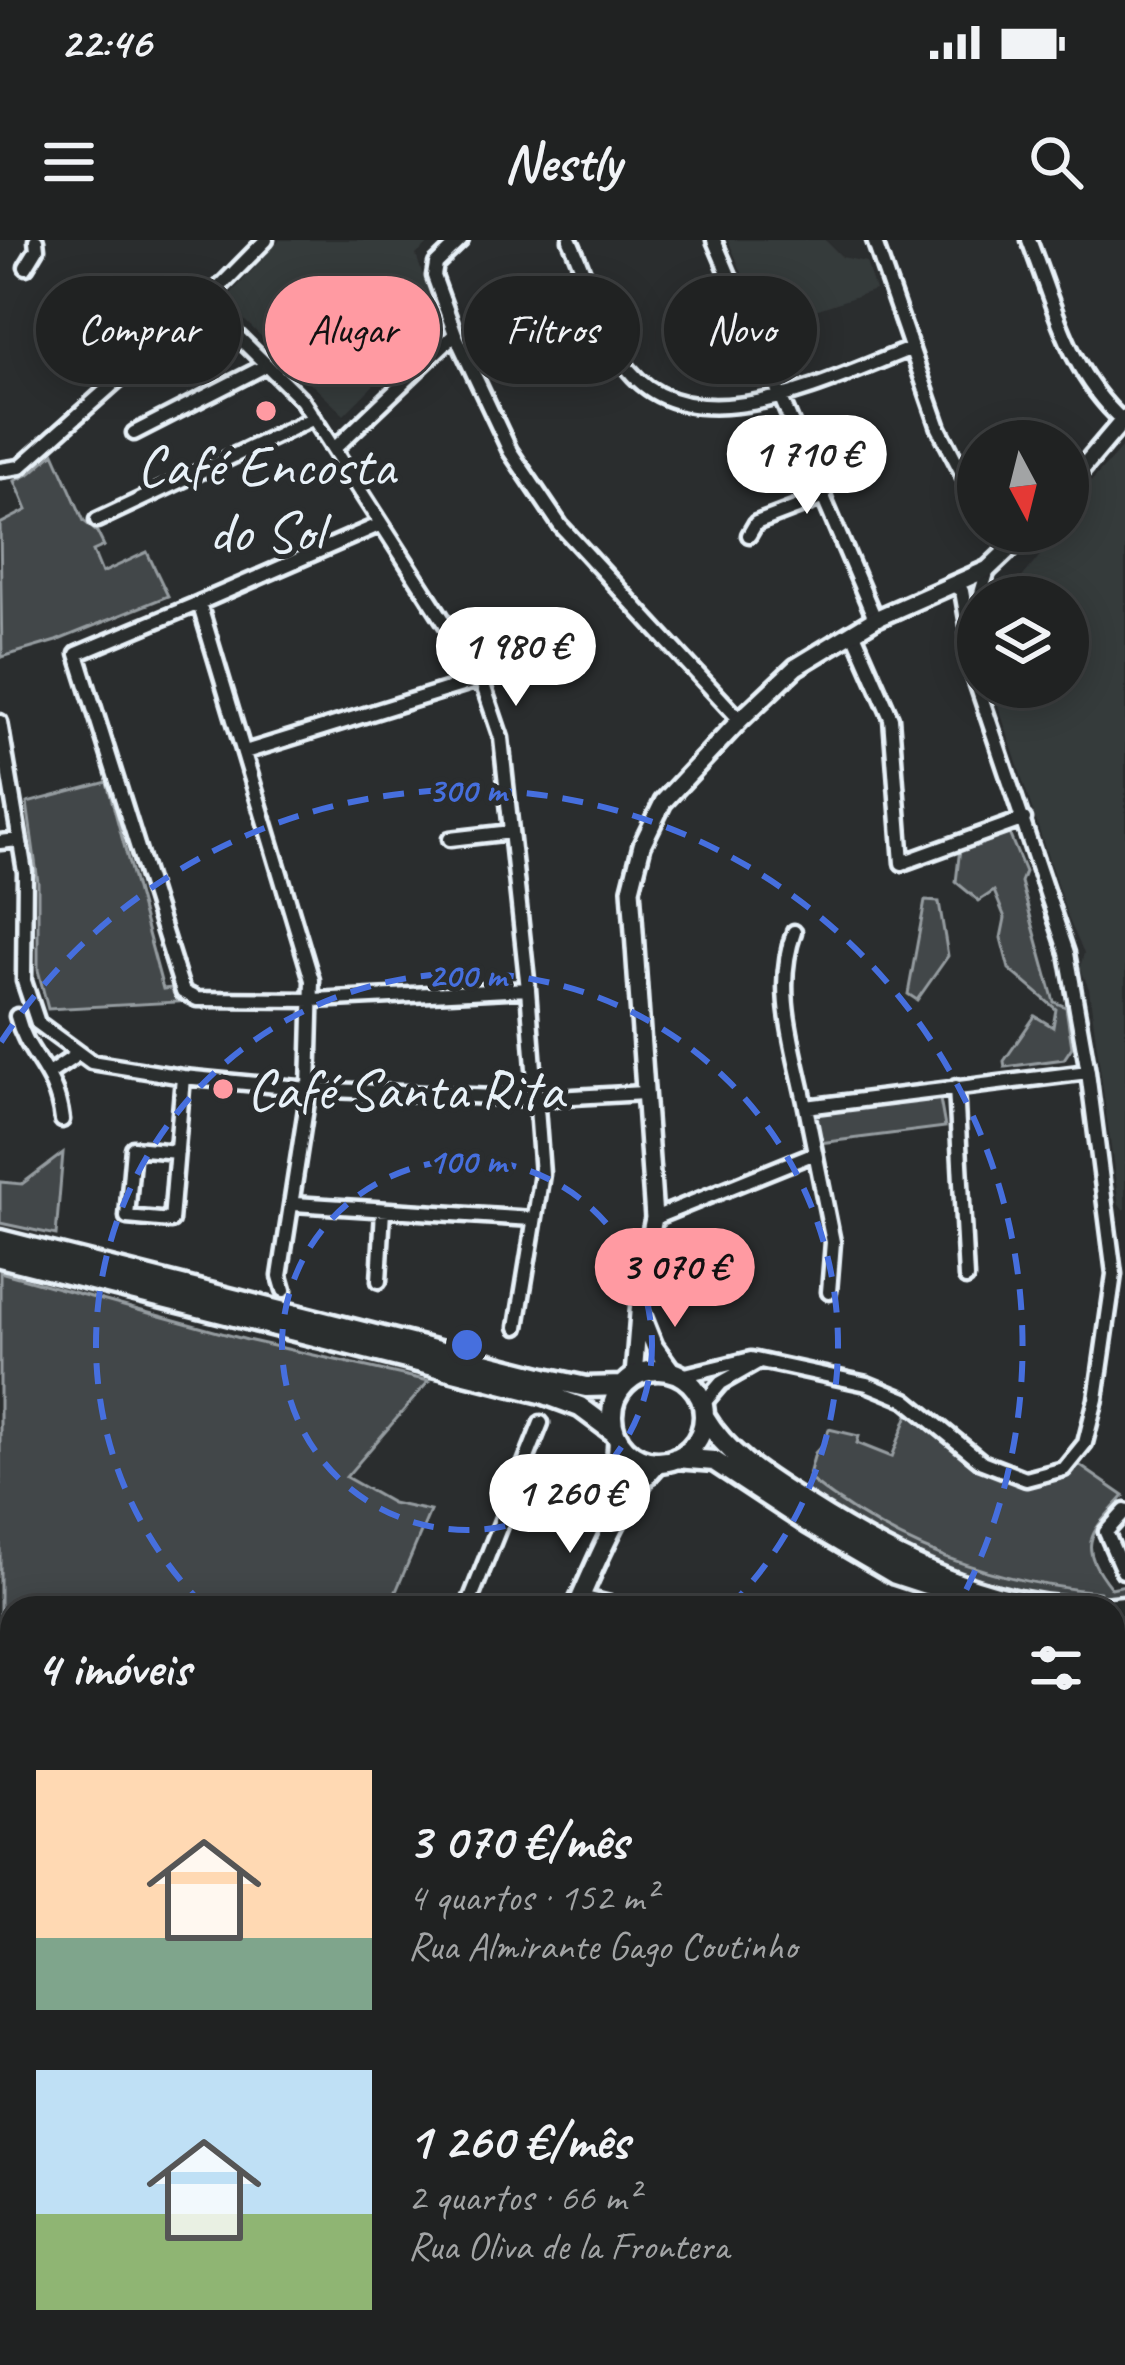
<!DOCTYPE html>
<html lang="pt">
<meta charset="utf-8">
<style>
body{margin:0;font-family:Caveat,sans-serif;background:#282a2a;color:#f1f3f6;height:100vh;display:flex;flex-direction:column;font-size:45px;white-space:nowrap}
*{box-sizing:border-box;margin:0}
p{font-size:39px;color:#a2a4a5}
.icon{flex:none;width:66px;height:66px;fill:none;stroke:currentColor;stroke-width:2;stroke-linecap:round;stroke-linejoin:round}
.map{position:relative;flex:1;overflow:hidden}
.details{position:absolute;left:0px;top:1356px;width:1125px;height:771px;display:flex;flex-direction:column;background:#202222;border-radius:36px 36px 0 0;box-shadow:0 6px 30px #0003,0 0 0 3px #3d3f40}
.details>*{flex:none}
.banner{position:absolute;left:36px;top:36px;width:1053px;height:108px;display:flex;gap:24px}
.needle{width:78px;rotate:173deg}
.controls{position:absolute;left:957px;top:180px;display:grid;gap:24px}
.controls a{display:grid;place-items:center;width:132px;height:132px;border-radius:50%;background:#202222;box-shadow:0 6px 30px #0003,0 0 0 3px #3d3f40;font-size:60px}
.price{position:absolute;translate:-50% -102px;padding:0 27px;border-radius:42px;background:#fff;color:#222;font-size:39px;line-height:78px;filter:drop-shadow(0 3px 6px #0008)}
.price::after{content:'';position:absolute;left:50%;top:72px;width:36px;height:27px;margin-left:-18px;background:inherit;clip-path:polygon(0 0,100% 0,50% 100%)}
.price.on{background:#ff9aa2;color:#111}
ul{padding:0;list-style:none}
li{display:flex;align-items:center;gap:36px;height:300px;padding:0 36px}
li span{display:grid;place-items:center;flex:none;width:336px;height:240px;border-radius:0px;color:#555}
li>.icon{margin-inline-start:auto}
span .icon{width:144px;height:144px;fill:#fffc;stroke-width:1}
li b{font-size:51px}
h2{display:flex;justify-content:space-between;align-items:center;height:144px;padding:0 36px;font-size:51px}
.tag{padding:0 42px;border-radius:54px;background:#202222;box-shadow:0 6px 30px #0003,0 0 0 3px #3d3f40;font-size:42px;line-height:108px}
.tag.on{background:#ff9aa2;color:#111}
.status{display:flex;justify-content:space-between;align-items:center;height:84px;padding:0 60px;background:#202222;direction:ltr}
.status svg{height:33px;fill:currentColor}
header{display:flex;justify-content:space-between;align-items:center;height:156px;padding:0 36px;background:#202222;font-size:54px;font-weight:700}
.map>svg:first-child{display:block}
</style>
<div class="status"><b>22:46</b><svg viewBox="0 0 49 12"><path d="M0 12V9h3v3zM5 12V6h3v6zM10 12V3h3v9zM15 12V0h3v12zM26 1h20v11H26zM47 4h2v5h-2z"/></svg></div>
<header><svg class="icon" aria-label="menu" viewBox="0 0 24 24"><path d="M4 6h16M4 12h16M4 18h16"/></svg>Nestly<svg class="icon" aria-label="search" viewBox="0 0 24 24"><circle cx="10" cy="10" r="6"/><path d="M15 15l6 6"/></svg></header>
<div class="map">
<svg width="1125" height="2125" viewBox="0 0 1125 2125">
<rect width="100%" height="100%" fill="#2a2d2e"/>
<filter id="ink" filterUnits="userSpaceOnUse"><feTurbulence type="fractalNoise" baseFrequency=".00833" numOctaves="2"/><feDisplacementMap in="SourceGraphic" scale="24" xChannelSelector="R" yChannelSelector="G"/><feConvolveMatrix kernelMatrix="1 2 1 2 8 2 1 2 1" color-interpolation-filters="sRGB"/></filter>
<g filter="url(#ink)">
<path fill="#363a3b" d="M280 0H433L416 15 438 80 344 175 224 61Z
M728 0H825L842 17 866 22 875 50 765 87Z
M1125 204V969L1124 970 1119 965 1089 749 1080 727 1084 713 1068 678 992 447H1068V357H992L1003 338 1020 340 1060 291H1068V267Z
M0 1817 12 1819V1976L0 1985Z
M0 2056H12V2115H159L157 2125H0Z"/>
<path fill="#424648" stroke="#959ca0" stroke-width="3" d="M54 213 84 281 97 292 104 306 93 311 102 333 147 312 168 356 56 401 2 417 0 284 27 270 15 241 31 233Z
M107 542 163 749 171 748 178 762 48 769 38 730V642L27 563Z
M1008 591 1025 632 1021 642 1054 762 1066 767 1072 807 1064 819 1005 827 1004 821 1035 776 1053 787 1056 769 1009 729 1001 698 1005 678 994 651 979 661 956 642 960 608Z
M925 661 939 662 948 716 917 760 908 754Z
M939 854 945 887 819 903 815 876 820 871Z
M63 913 56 995 0 983V942L22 944Z
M0 1032 247 1100 429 1141 346 1237 392 1263 430 1271 389 1368H12V1415L0 1414Z
M909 1172C956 1210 1019 1278 1079 1225L1124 1256C1088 1295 1077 1305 1111 1348L1125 1345V1358C1009 1373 899 1313 804 1253L815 1213 825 1202 829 1189 859 1196 857 1203 892 1217Z
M1125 1388V1679L1113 1678V1389Z
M109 2115H320L322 2125H107Z
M549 2115H791L805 2125H550Z"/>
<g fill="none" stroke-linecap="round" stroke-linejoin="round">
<path stroke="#989fa3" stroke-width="3" d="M808 1238C895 1307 990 1342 1100 1352
M853 2115 872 2125"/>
<g stroke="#e8f1f8" stroke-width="21">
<path id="minor" d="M461 0 436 24 434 36 455 94 510 211 560 285 740 480
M570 0C587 37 600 86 621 119 682 216 831 139 910 109
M714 0 875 379
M874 0 939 188 978 264
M1029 0C1055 67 1068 131 1123 181
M26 27 37 9 36 0
M204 63 302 160 481 439 501 498 528 749 542 934 517 1087
M134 193 267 125
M334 209 455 94
M0 230 20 227 204 63 266 0
M97 280 314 178
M749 295 756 283 824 257
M953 345 962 351 968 385
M980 357 988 329
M199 363 77 414 183 752 197 759 314 760 528 749
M853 391 891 478 902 623 1024 579
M0 482 25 632 24 741 38 783 91 822 183 837 309 849 538 859 644 853
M245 512 481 439
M450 599 511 592
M0 602 18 600
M794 692C773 750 794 807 806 867L1088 832
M17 776C27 817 56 829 62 880
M50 833 78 814
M956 847 966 1038
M806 867 833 1002 829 1052
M177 912 133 908 127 977 171 981 183 837
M294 964 533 979
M654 978 815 913
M379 1041 383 970
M284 1050 280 1036 309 849 312 740 199 363 381 284
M681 1136 751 1119 867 1144 906 1160 982 1222 1026 1239 1064 1229 1085 1203 1096 1159 1114 1034 1088 832 1067 713 972 430 968 393 978 362
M703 1164 721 1143 758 1122
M1123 1331 1106 1292 1125 1271
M581 1357 626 1368
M467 1368 541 1183
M0 1419 12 1420
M0 1685 12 1691
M1113 2073 1125 2074
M325 2115 327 2125"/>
</g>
<g stroke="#e8f1f8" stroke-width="24">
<path id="tertiary" d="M1068 245 1125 178
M642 1076 654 1106 672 1131
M634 1136 642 1036 654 978 631 649 642 605 663 562 740 480 796 427 875 379 988 329 1028 291"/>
</g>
<g stroke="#e8f1f8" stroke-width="26">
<path id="secondary" d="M613 1277 618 1200
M576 1368C600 1315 618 1265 659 1222
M0 2000 12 1993"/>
</g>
<g stroke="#e8f1f8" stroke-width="27">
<path id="primary" d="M0 1000 545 1138 586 1147 623 1146
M0 1017 545 1154 580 1167 615 1193
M612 1176a46 46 0 1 1 92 0a46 46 0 1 1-92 0Z
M704 1176C728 1217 768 1240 807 1265 901 1325 1010 1381 1125 1366
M676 1218 714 1221 808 1283 895 1334 999 1368"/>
</g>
<use href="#minor" stroke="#2a2d2e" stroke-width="12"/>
<use href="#tertiary" stroke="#2a2d2e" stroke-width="15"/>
<use href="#secondary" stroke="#2a2d2e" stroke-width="16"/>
<use href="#primary" stroke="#2a2d2e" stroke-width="18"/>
</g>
</g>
<g fill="none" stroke="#466fde" stroke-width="6" stroke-dasharray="21 15">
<circle cx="467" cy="1105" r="185"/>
<path d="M205 1367A371 371 0 1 1 729 1367"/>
<path d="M1 802A556 556 0 0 1 958 1366"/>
</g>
<g fill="#ff9aa2" stroke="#2a2d2e" stroke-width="4.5">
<circle cx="266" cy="171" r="12"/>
<circle cx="223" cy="849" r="12"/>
</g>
<g text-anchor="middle" stroke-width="10" stroke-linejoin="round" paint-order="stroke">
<g font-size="57" fill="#e8f1f8" stroke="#2a2d2e">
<text x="266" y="245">Café Encosta<tspan x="266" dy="66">do Sol</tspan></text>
<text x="247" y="869" text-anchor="start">Café Santa Rita</text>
</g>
</g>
<circle cx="467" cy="1105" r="18" fill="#466fde" stroke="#2a2d2e" stroke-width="6"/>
<g font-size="36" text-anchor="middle" font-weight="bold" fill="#466fde" stroke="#2a2d2e" stroke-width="10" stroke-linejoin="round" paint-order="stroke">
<text x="467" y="562">300 m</text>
<text x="467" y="747">200 m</text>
<text x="467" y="933">100 m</text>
</g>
</svg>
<div class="controls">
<a><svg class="needle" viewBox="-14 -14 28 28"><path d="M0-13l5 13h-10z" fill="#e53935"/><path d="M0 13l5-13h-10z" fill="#a2a4a5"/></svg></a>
<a><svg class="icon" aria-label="layers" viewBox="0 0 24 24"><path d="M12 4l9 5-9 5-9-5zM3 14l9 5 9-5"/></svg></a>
</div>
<b class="price" style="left:807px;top:277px">1 710 €</b>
<b class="price" style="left:516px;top:469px">1 980 €</b>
<b class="price on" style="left:675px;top:1090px">3 070 €</b>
<b class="price" style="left:570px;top:1316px">1 260 €</b>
<div class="banner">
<a class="tag">Comprar</a>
<a class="tag on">Alugar</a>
<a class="tag">Filtros</a>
<a class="tag">Novo</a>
</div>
<section class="details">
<h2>4 imóveis<svg class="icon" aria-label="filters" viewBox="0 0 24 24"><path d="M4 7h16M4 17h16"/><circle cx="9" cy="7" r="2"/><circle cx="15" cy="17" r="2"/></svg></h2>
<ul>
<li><span style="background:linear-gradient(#ffd9b3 70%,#7fa58c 0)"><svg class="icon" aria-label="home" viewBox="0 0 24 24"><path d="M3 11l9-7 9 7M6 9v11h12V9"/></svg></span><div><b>3 070 €/mês</b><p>4 quartos · 152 m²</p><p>Rua Almirante Gago Coutinho</p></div></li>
<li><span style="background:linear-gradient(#bfe0f5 60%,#8fb573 0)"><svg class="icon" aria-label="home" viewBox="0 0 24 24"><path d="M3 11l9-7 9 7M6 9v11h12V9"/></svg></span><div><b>1 260 €/mês</b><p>2 quartos · 66 m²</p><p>Rua Oliva de la Frontera</p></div></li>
</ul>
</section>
</div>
